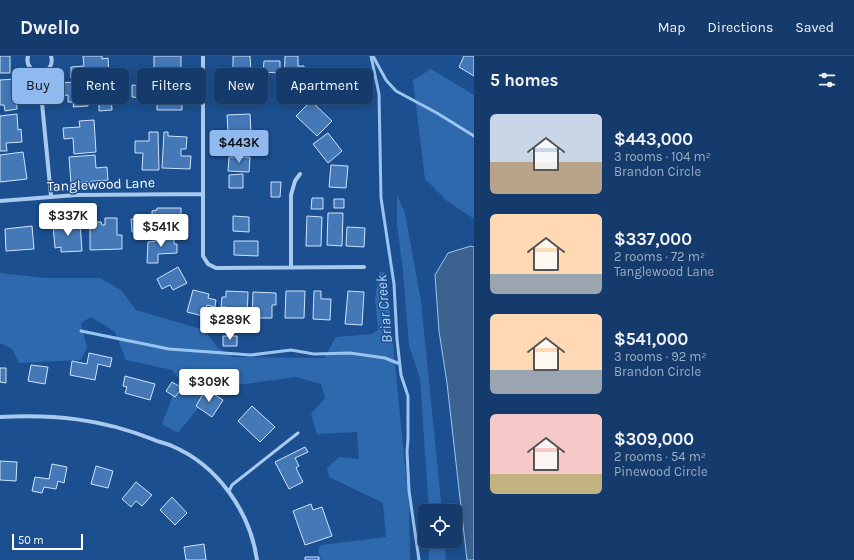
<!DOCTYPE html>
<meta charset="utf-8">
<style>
body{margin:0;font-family:Karla,sans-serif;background:#1d4271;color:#f1f3f6;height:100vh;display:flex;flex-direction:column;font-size:15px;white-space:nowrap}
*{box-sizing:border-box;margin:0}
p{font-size:13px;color:#9dadc1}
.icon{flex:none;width:22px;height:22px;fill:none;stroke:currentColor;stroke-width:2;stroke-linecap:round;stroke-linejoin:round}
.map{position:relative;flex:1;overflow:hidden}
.sheet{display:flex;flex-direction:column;background:#143b6b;width:380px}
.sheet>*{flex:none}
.guide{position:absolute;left:12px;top:12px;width:380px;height:36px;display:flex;gap:8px}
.fabs{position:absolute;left:418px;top:448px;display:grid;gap:8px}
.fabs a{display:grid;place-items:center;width:44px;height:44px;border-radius:6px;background:#143b6b;box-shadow:0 2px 10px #0003,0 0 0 1px #33557e;font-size:20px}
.scale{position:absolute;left:12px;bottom:10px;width:71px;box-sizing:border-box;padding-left:4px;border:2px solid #fff;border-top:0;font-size:11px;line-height:14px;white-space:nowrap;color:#fff;-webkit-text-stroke:3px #1b4f8f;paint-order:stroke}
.price{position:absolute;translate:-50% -34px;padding:0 9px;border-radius:4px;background:#fff;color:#222;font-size:13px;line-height:26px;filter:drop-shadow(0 1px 2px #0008)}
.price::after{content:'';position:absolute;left:50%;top:24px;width:12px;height:9px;margin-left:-6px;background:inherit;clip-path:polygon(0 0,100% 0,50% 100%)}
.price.active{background:#90b9f0;color:#111}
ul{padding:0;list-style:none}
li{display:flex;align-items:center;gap:12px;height:100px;padding:0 16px}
li span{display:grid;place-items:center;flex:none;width:112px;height:80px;border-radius:6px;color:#555}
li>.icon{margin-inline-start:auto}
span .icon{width:48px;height:48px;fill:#fffc;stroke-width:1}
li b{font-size:17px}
h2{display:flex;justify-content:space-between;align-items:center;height:48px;padding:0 16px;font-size:17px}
.chip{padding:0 14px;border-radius:6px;background:#143b6b;box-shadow:0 2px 10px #0003,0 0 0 1px #33557e;font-size:14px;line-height:36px}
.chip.active{background:#90b9f0;color:#111}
header{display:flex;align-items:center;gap:24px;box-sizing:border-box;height:56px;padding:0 20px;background:#143b6b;border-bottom:1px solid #33557e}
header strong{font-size:19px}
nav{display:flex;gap:22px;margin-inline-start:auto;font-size:14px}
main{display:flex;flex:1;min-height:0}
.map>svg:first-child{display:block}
</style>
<header>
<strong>Dwello</strong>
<nav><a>Map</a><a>Directions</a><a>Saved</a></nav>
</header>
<main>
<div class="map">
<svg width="474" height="504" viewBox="0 0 474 504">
<rect width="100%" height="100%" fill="#1b4f8f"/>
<path fill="#2e69ad" d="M431 13 474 39V163L447 145 425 123 413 24Z
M397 139 405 157 421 245 442 455H429L420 322 409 290 403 216 397 168Z
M379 216H384L388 237 409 450 410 504H321L318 495 321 489 386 481 383 447 329 421 327 412 339 401 359 403 357 376 317 378 311 358 325 342 321 328 296 321 237 329 218 328 178 377 162 368 179 323 172 314 126 304 115 276 91 261 81 267 87 292 81 304 19 307 12 293 0 287V217L45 222H100L121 234 136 254 204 274 218 292 233 301 324 302 336 281 372 278 378 274 375 243Z
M429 485H444L446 504H429Z"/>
<path fill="#3c6290" stroke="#9cc4f0" d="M471 190 474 191V504H467L447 327 439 275 435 219 448 197Z"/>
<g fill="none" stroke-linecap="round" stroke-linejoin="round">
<path stroke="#9cc4f0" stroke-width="3" d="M371 0 379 38 381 142 394 228 397 283 401 319 408 340V383L407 395 409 435 419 504
M373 0 386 24 396 35 437 57 474 80
M81 275 169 293 251 299 291 294 314 298 350 297 385 302 400 308"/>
</g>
<path fill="#4478b7" stroke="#cfe3fa" d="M0 0H10V17H0Z
M83 0H102V3L108 2 109 19 71 22V11L84 10Z
M154 0H181V19H154Z
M233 0H250L251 15H233Z
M285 0H298V10H304L303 32 284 31Z
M464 0H474V20L459 11Z
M264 5H280V17L263 16Z
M15 23 17 53 5 55 4 49H0V24Z
M87 25 88 50 73 51 74 46H68V39L60 40V27Z
M230 27H250L249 46H230Z
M132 29 143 30V42L132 41Z
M157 31H182V54H157Z
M99 40H111L112 54 99 55Z
M311 45 332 65 317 80 296 60Z
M17 58 18 74 21 73 22 86 6 87 7 95H0V60Z
M250 58 251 77 228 78 227 59Z
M94 64 96 96 74 98 73 82 64 83 63 72 80 71 79 65Z
M149 76H158L159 114H142L143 97H135V85H149Z
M164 76H168V80L187 81 186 93H181V100H191L190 113 162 112Z
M328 77 342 95 328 107 313 88Z
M23 96 27 123 0 126V99Z
M95 99 96 112 107 111 108 124 71 127 69 101Z
M229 101H250L249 116 228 115Z
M331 109 348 110 346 132 329 131Z
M243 118V132H229V119Z
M271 126H281L280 141H271Z
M312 142H323V153H311Z
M334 143H344V152H334Z
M157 152H181V171H158V164H152V155L157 154Z
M328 157H343L342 190 327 189Z
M233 160 249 161V176L233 175Z
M307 160 322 161 321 190H306Z
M105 162H117V179H122V193L90 194V166H101L102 169H105Z
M131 163H144V175L132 176Z
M80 167 82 195 61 196V191L55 192 53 169Z
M32 170 34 193 6 195 5 173Z
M347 171 365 172 364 191 346 190Z
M156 181H174V188H177V197L158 198V207H147L148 186 156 185Z
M234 185H258V200L234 199Z
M178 211 187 227 173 234 170 229 162 233 157 223Z
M193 234 209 238 208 242 216 244 215 251 207 249 203 260 187 256Z
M226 235 248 236 247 264 225 263 226 251H221L222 241H226Z
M286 235H305L304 262H285Z
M314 235H321V243H331L330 264 313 263Z
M348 235 364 236 362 269 345 268Z
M253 236 276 237V249H272V262H252Z
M223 280H237V290H223Z
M89 297 112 302 110 311 98 308 95 324 70 319 72 305 87 308Z
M31 309 48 311 45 328 28 325Z
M0 312H6V327L0 326Z
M125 320 155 328 150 344 125 337 127 331 123 330Z
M172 326 182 332 175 341 166 335Z
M206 333 223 344 212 361 196 350Z
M252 350 275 371 260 386 238 365Z
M305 391 308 396 295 402 299 410 296 412 303 426 289 433 275 406Z
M0 405 17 406 16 425 0 424Z
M52 408 67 411 64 427 58 425 56 433 44 431 42 437 32 435 35 421 49 423Z
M96 410 113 415 108 432 91 428Z
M136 426 152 439 142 450 136 445 131 451 122 443Z
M172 441 187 457 175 469 160 454Z
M311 448 313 454 322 451 332 480 305 489 293 455Z
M204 488 206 504H186L184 491Z
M305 501H319V504H305Z"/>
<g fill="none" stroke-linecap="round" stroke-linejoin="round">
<path stroke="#a9c9ee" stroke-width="3" d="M229 435 232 429 298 377"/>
<path stroke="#a9c9ee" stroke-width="4" d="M28 0C23 21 57 21 51 0
M203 0V200L208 208 216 212 364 211
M39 16 51 140
M0 145 76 139 203 138
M291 211V139L295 125 300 118
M0 361C54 358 101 363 152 383 158 386 165 387 172 390 217 409 250 455 257 504"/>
</g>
<g text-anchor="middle" stroke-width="3" stroke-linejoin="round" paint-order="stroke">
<g font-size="14" fill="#fff" stroke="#1b4f8f">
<text transform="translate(101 128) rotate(-2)" y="5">Tanglewood Lane</text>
</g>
<g font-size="15" font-style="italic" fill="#b5d3f5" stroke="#1b4f8f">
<text transform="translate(384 253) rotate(-95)" y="5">Briar Creek</text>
</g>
</g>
</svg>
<div class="fabs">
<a><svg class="icon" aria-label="locate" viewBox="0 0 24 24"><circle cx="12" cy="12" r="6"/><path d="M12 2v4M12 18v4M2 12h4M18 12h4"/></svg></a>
</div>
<div class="scale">50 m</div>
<b class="price active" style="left:239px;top:108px">$443K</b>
<b class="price" style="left:68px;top:181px">$337K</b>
<b class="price" style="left:161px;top:192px">$541K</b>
<b class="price" style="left:230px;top:285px">$289K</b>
<b class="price" style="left:209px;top:347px">$309K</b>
<div class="guide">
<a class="chip active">Buy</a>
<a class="chip">Rent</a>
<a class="chip">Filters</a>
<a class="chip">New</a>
<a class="chip">Apartment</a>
</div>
</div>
<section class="sheet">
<h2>5 homes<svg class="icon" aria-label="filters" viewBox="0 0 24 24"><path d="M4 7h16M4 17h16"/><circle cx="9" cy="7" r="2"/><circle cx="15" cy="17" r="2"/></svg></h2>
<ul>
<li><span style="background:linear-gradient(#c9d6e8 60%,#b9a48a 0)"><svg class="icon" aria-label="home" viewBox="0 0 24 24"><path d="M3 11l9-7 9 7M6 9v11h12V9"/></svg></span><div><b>$443,000</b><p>3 rooms · 104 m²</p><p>Brandon Circle</p></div></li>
<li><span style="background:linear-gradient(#ffd9b3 75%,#9aa5b1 0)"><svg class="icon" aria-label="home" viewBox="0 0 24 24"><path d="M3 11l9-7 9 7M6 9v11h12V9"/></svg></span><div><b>$337,000</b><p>2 rooms · 72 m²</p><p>Tanglewood Lane</p></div></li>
<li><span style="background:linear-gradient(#ffd9b3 70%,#9aa5b1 0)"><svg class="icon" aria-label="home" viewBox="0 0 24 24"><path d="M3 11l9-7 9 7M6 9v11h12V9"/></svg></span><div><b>$541,000</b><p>3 rooms · 92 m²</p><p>Brandon Circle</p></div></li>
<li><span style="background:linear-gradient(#f6c9c9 75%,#c2b280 0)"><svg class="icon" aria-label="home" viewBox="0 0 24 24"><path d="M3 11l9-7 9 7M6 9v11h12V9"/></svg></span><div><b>$309,000</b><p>2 rooms · 54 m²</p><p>Pinewood Circle</p></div></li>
</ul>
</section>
</main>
